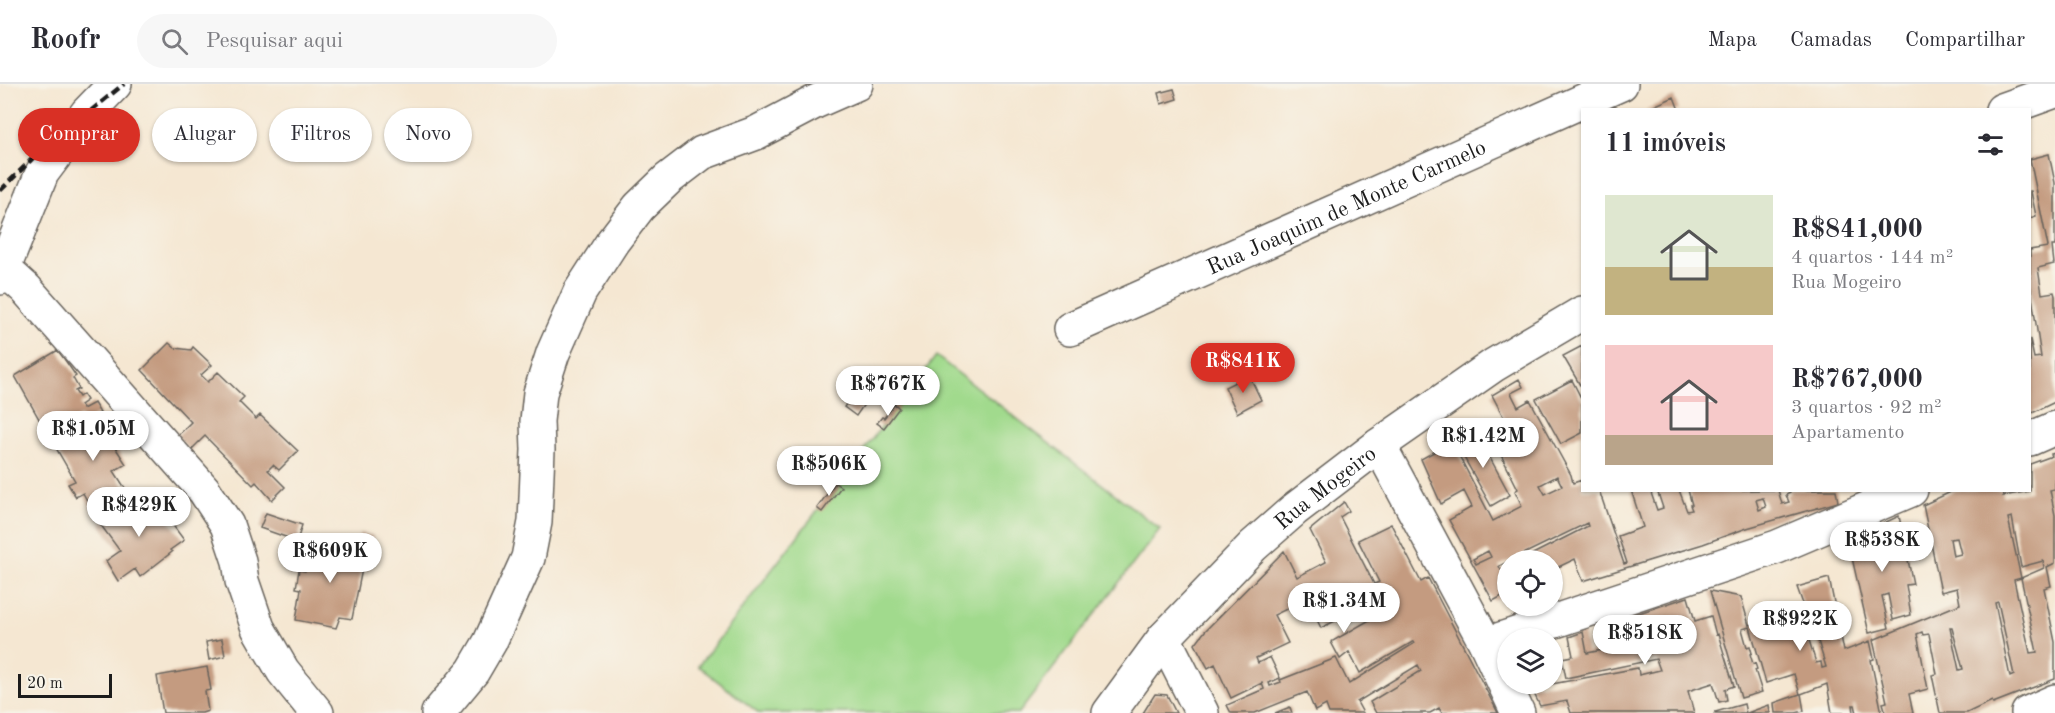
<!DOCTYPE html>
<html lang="pt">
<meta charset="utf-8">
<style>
body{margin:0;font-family:"Old Standard TT",serif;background:#f7f7f7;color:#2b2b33;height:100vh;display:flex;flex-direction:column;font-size:22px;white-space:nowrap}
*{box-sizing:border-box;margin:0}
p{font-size:20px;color:#7c7c81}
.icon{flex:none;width:33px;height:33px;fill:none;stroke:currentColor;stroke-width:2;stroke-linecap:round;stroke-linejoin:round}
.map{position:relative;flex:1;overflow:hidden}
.side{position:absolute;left:1581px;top:24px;width:450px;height:384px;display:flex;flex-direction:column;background:#fff;border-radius:0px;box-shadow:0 2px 4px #0004}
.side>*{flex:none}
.guide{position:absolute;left:18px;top:24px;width:570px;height:54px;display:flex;gap:12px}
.controls{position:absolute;left:1497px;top:466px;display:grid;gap:12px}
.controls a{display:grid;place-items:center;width:66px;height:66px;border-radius:50%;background:#fff;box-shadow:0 2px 4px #0004;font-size:30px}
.scale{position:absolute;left:18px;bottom:15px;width:94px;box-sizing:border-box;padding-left:6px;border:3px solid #1c1c1c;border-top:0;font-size:16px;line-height:21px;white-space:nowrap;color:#1c1c1c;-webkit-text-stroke:4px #f7f3e8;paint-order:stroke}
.price{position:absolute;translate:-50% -51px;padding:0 14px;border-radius:21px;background:#fff;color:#222;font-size:20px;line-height:39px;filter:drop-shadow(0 2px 3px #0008)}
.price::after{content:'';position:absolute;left:50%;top:36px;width:18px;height:14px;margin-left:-9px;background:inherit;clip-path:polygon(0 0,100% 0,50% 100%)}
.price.on{background:#d93025;color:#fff}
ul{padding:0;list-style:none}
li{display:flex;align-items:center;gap:18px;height:150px;padding:0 24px}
li span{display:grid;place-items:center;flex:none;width:168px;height:120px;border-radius:0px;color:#555}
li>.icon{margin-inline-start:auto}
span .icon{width:72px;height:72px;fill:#fffc;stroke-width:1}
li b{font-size:26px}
h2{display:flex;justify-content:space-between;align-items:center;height:72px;padding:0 24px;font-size:26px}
.tag{padding:0 21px;border-radius:27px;background:#fff;box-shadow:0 2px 4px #0004;font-size:21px;line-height:54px}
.tag.on{background:#d93025;color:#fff}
header{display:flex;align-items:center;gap:36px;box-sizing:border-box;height:84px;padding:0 30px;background:#fff;border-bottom:2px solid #e1e1e2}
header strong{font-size:28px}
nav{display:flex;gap:33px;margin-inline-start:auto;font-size:21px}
.search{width:420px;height:54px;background:#f7f7f7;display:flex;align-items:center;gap:15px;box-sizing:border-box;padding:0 21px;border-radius:33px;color:#7c7c81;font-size:22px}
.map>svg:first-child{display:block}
</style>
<header>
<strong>Roofr</strong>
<div class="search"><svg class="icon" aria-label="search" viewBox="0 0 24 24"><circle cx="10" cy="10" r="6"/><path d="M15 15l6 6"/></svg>Pesquisar aqui</div>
<nav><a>Mapa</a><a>Camadas</a><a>Compartilhar</a></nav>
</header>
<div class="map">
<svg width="2055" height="629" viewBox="0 0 2055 629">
<rect width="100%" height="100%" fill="#f7f3e8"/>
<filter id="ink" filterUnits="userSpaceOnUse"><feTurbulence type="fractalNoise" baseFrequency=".0167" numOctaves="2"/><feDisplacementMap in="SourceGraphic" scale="12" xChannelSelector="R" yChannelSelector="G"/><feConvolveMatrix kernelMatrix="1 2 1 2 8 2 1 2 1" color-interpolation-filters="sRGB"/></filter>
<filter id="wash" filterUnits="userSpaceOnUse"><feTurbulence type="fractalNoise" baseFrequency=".008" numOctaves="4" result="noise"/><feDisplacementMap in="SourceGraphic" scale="24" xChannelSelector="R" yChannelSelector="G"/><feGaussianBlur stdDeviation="1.35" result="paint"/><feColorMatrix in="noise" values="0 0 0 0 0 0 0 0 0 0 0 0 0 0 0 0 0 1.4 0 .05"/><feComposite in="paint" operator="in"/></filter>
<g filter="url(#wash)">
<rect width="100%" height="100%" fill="#f5e7d2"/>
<path fill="#a1da8d" stroke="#5e7b54" stroke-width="1.5" d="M936 272 1160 445 1019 629H759L698 582Z"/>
<g id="blocks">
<path fill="#c49b80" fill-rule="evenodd" d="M1174 5 1177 15 1161 20 1158 9Z
M1674 13 1679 26H1645Z
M2049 70 2055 99V162H2052L2054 180 2038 184 2042 210 2054 208 2055 212V318L2030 330V255L2034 274 2041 273 2030 200V166L2048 163 2030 75Z
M2031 107 2036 132 2030 134V107Z
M169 259 175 264 191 266 193 263 212 281 201 291 208 298 218 288 244 313 239 318 256 335 260 331 298 367 279 386 273 381 268 386 285 403 272 416 256 398 253 401 205 352 190 367 177 352 191 338 142 286Z
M1582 262V300L1580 301 1563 272Z
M58 266 76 292 73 294 79 305 75 307 79 313 83 310 87 316 80 321 83 325 94 319 100 329 84 338 81 332 48 351 15 292Z
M1249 291 1261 316 1237 329 1225 303Z
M1519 295 1523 303 1511 309 1518 323 1530 316 1571 391 1573 399 1582 396V406H1599L1624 480 1627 479 1618 452 1643 443 1631 406H1650L1657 426 1663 424 1657 406H1679L1687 427 1692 426 1690 421H1692L1688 406H1778L1782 420 1789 418 1786 411 1790 409 1789 406H1836L1838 418 1747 444 1703 460 1583 497 1575 475 1552 486V477H1519L1588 442 1587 439 1499 482 1501 486 1508 483V509L1493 517 1449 436 1472 423 1464 407 1441 420 1421 375 1452 358 1493 437 1522 422 1515 407 1518 405 1488 345 1505 336 1492 311ZM1557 392 1562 402 1545 410 1540 401ZM1763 414 1766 423 1759 426 1756 416ZM1488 467 1491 473 1476 480 1473 475Z
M1572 296 1582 316V349L1561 360 1536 315Z
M853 311 865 319 856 332 844 323Z
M895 320 899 324 884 344 877 339 882 333 884 334Z
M114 334 125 353 113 360 126 380 114 387 125 404 91 424 83 409 76 413 68 400 75 397 52 357 72 345 79 354Z
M1476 348 1510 411 1491 422 1456 359Z
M2055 369V405L2050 406 2055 431V479L2047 483 2051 502 2044 504 2055 558V595L1993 619 1992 617 1967 629H1940L1932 591 1937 590 1929 550 1923 551 1922 548 1917 550 1928 605 1909 610 1913 629H1886L1883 619 1887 618 1873 556 1960 520 1957 504 1941 508 1923 421 1955 406H2002L2003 412 2030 407V380L2052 372 2051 370ZM2012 433 2021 483 2043 477 2044 484 2021 494 2037 568 2030 569 2014 496 2021 494 2008 434ZM1957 454 1961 470 1953 472 1950 455ZM1998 518 2014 591 2010 593 1995 519ZM1950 544H1952L1963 585 1959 586Z
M835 399 841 403 822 428 817 424Z
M139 410 153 428 160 424 184 456 170 466 172 468 140 493 135 485 118 497 106 477 120 467 100 440Z
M1344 418 1349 427 1340 433 1374 500 1379 498 1358 456 1391 440 1421 498 1428 494 1498 629H1442L1439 624 1430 629H1376L1370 618 1421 587 1418 581 1357 618 1363 629H1329L1326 621 1315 627 1307 608 1255 629H1231L1227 621 1264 605 1262 599 1231 614 1215 580 1208 584 1195 560 1205 547 1284 467 1297 493 1326 478 1310 446ZM1381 514 1383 520 1379 523 1382 529 1331 558 1340 575 1349 568 1360 589 1414 557 1415 559 1349 600 1336 574 1280 596 1281 598 1270 602 1269 599 1280 594 1270 573 1258 579 1256 574 1288 559 1274 531 1307 515 1321 544Z
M266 429 302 441 297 457 260 444Z
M1899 432 1913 500 1906 501 1911 531 1893 536 1888 510 1882 512 1889 544 1869 549 1848 456Z
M360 449 373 452 371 464 357 461Z
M348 457 357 459 355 468 368 470 366 480H363L352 535 340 533 336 544 296 536 301 505 296 504 299 486 305 487 311 459 347 466Z
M1829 494 1844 567 1870 557 1874 575 1871 576 1882 629H1857L1855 621H1853L1854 629H1832L1827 600 1801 610 1804 627 1796 629H1775L1774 619 1800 610 1794 590 1766 599 1750 543 1742 545 1747 563 1750 562 1752 569 1750 570 1753 580 1755 579 1757 585 1755 586 1762 608 1741 614 1710 507 1741 513 1749 541 1776 532 1775 529 1803 520 1797 503ZM1810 531 1826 583 1822 584 1821 578 1816 579 1804 540 1808 538 1806 533Z
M1688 513 1695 537 1711 532 1716 551 1718 550 1734 602 1725 605 1727 616 1719 618 1713 599 1688 607 1694 629H1571L1567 617 1540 622 1530 601 1552 600 1638 584 1639 591 1660 586 1656 575 1566 594 1562 574 1573 572 1569 553 1583 548 1587 569 1628 561 1621 535Z
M222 555 225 572 209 576 206 558Z
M207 583 211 606 205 607 208 627 202 629H163L157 592Z
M1155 610 1167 611 1176 629H1143Z
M1744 620 1746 629H1715V628Z
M1769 621 1770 629H1747Z
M1290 623 1292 629H1275Z"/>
</g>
</g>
<g filter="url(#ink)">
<use href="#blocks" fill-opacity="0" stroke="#68635c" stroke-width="1.5"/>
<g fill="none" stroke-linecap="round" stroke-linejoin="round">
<g stroke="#68635c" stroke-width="36">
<g id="minor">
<path d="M2002 26 2055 7"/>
<path d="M5 186 26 205 204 406 227 441 239 477 242 497 258 544 283 587 317 629"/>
<path d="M0 194 42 89 87 29 115 0"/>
<path id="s1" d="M1070 245 1621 0"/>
<path d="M2030 355 2055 344"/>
<path d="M1379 361 1486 560 1518 629"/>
<path d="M1164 554 1202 629"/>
<path d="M1486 560 1777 463 1911 406"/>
<path d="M438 629 473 587 490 558 528 474 535 438 538 366 537 337 540 309 553 269 580 208 613 157 639 123 668 95 702 69 756 49 815 18 856 0"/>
<path id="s2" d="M1109 629 1164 554 1253 462 1294 426 1379 361 1494 281 1582 229"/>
<path d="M2028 629 2055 617"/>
</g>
</g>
<use href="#minor" stroke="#fff" stroke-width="33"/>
<path stroke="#1c1c1c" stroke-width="4.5" stroke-dasharray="9 4.5" stroke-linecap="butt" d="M0 107 36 71 124 0"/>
</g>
</g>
<g text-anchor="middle" stroke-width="6" stroke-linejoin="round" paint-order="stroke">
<g font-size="22" fill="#1c1c1c" stroke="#f7f3e8">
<text dy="8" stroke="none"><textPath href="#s1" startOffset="302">Rua Joaquim de Monte Carmelo</textPath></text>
<text dy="8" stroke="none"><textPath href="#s2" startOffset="314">Rua Mogeiro</textPath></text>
</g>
</g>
</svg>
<div class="controls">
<a><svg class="icon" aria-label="locate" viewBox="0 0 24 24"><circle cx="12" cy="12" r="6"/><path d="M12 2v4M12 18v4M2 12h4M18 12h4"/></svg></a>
<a><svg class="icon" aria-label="layers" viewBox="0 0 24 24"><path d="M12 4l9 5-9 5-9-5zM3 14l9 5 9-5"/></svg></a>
</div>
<div class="scale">20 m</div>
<b class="price on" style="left:1243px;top:310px">R$841K</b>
<b class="price" style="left:888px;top:333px">R$767K</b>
<b class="price" style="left:93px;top:378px">R$1.05M</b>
<b class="price" style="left:1483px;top:385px">R$1.42M</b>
<b class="price" style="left:829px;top:413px">R$506K</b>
<b class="price" style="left:139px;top:454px">R$429K</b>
<b class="price" style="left:1882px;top:489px">R$538K</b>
<b class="price" style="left:330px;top:500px">R$609K</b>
<b class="price" style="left:1344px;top:550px">R$1.34M</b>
<b class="price" style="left:1800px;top:568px">R$922K</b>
<b class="price" style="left:1645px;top:582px">R$518K</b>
<div class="guide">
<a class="tag on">Comprar</a>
<a class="tag">Alugar</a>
<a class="tag">Filtros</a>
<a class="tag">Novo</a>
</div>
<section class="side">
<h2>11 imóveis<svg class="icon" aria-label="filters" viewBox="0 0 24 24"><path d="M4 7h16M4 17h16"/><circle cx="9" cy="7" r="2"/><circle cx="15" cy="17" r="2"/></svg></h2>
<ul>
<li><span style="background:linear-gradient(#dfe7d0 60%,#c2b280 0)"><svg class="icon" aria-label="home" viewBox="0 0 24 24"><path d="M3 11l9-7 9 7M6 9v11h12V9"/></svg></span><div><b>R$841,000</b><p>4 quartos · 144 m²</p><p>Rua Mogeiro</p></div></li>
<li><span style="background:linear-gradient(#f6c9c9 75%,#b9a48a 0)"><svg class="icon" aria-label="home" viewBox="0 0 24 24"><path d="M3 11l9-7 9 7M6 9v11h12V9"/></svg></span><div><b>R$767,000</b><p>3 quartos · 92 m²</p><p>Apartamento</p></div></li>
</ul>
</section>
</div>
